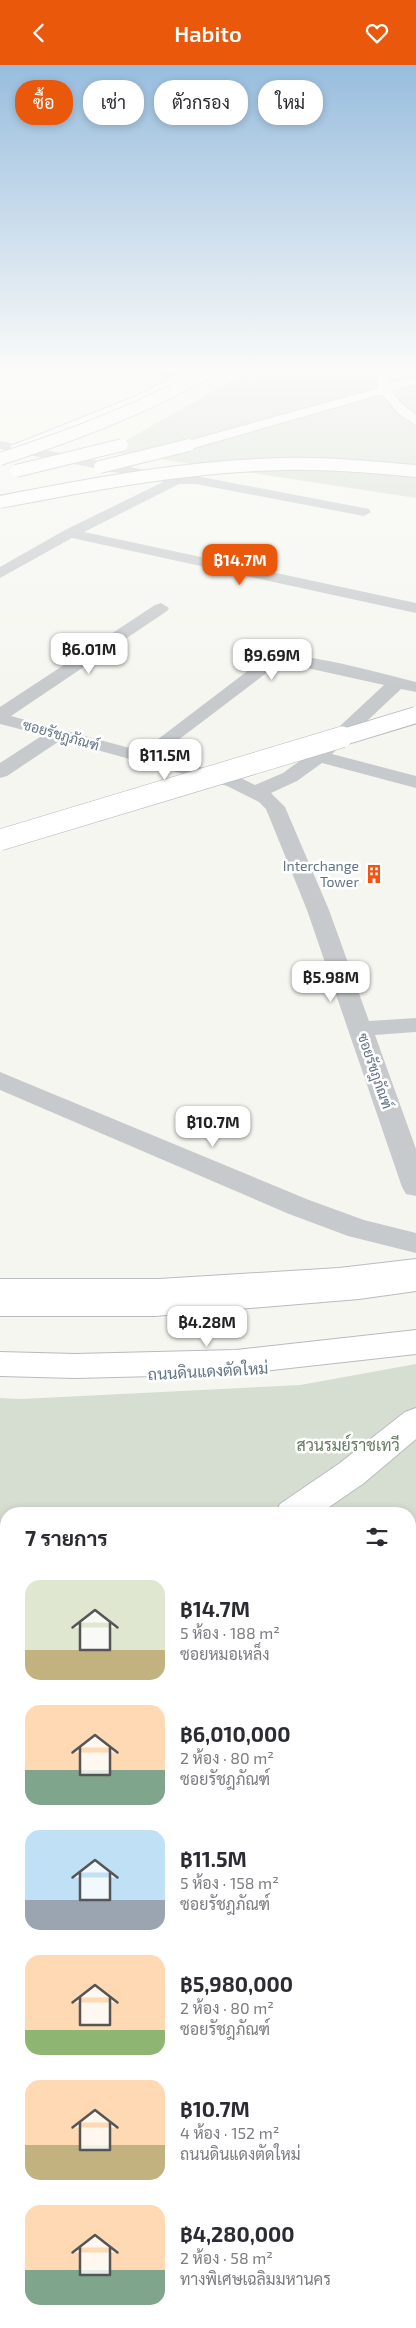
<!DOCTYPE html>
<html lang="th">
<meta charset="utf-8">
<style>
body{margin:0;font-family:"Exo 2",Sarabun,sans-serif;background:#f7f7f7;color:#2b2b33;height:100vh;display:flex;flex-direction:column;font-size:19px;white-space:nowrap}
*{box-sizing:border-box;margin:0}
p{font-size:16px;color:#7c7c81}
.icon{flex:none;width:28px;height:28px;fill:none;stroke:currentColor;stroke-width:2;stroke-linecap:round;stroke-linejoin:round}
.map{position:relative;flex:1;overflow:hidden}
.drawer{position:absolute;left:0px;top:1442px;width:416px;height:821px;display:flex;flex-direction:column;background:#fff;border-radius:20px 20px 0 0;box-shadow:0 2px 8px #0003}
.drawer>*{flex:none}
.banner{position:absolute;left:15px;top:15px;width:386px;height:45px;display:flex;gap:10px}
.price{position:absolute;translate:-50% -42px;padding:0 11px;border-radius:10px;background:#fff;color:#222;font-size:16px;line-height:32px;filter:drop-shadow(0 1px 2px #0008)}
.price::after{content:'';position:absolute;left:50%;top:30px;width:15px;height:11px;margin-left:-8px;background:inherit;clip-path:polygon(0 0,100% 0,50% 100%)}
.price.current{background:#ea580c;color:#fff}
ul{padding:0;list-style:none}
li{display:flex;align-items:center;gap:15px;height:125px;padding:0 25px}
li span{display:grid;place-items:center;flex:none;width:140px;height:100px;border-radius:15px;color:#555}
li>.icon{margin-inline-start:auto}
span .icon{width:60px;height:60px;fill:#fffc;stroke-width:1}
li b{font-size:21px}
h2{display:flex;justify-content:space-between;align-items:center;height:60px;padding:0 25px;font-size:21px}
.tag{padding:0 18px;border-radius:20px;background:#fff;box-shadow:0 2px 8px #0003;font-size:18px;line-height:45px}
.tag.current{background:#ea580c;color:#fff}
header{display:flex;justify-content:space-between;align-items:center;height:65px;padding:0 25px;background:#ea580c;color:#fff;font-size:22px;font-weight:600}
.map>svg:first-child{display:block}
</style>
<header><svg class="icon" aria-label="back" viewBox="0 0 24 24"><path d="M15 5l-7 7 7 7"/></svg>Habito<svg class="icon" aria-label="heart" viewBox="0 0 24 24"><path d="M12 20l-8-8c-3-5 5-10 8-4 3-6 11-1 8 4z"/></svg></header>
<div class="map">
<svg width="416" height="2263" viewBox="0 0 416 2263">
<rect width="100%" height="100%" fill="#f6f6f1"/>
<path fill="#d6ded2" d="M249 306H416V433L107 386Z
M416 1299V1606L410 1610V1449H6V1817L0 1819V1333L21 1334 300 1320Z"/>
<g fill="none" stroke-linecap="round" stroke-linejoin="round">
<g stroke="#b8bdc2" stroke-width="2">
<path id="secondary" d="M184 306H198L144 337 21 387 16 388 10 384 11 381 136 331Z
M416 1194V1216L339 1225 159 1236H0V1214H159L339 1203Z"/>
</g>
<g stroke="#b8bbbe" stroke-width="2">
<path id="highway" d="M375 306H385L389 319 416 312V319L392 326 401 338 416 350V360L399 349 382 329 194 383H184L183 380 184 377 379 323Z
M416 1204V1226L359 1234 155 1251H0V1229H155L359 1212Z
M416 1265V1289L236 1309 75 1313 0 1311V1287L75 1289 236 1285Z
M416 1343V1374L364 1418 319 1449H275L280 1439 340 1398 405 1347Z
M6 1552V1584L0 1585V1553Z
M416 1676V1715L410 1718V1679Z
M6 1906V1950L0 1953V1909Z"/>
</g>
<path fill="#c7cacd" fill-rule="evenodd" d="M144 306H166L186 310 188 312 182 315 146 308Z
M0 376 175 411H196L369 444 371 447 364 451 196 419H179L84 467 416 538V548L72 473 0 513V502L65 465 163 417 0 384Z
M161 538 169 543 167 546 11 651 241 713 255 720 283 708 312 687 384 620 298 601 277 600 169 682H155L153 678 267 591C297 584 382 609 416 617V627L401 624 332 689 416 711V723L322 698 297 716 271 728 285 742 329 845 369 956 416 953V967L375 970 416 1084V1131L406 1129 402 1122 307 845 266 744 259 737 227 721 61 675 7 711 0 713V698L43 670 0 659V642L155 540Z
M0 1007 309 1135 364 1155 416 1168V1188L348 1171 289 1149 0 1025Z"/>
<use href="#secondary" fill="#fff" fill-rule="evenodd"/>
<use href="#highway" fill="#fff" fill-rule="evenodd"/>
<g stroke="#b8bbbe" stroke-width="14" stroke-linecap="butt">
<path id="highway-bridge-far2" d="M0 394C73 370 143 344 209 306
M100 402 189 380
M16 406 122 380
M0 437C93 419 188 401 283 399 327 398 372 402 416 406"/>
</g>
<g stroke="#b8bbbe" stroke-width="18" stroke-linecap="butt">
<path id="highway-bridge-far1" d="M337 674 416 650"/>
</g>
<g stroke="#b8bbbe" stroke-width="22" stroke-linecap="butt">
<path id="highway-bridge" d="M0 775 342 672"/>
</g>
<use href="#highway-bridge-far2" stroke="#fff" stroke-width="12"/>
<use href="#highway-bridge-far1" stroke="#fff" stroke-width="16"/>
<use href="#highway-bridge" stroke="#fff" stroke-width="21"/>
</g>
<linearGradient id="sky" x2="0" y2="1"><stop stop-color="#98bdde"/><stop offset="0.49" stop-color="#fbfbf9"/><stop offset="1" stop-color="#fbfbf9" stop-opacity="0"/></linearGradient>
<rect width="416" height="622" fill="url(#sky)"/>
<defs>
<g id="building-bare" transform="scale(1.5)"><path d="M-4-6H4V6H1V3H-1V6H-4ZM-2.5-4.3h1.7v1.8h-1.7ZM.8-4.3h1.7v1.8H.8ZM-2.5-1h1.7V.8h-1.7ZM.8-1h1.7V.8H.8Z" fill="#f55112" stroke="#fff" stroke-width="2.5" paint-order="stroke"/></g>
</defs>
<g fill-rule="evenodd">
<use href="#building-bare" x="374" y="809"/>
</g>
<g text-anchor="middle" stroke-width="5" stroke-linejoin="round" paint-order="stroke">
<g font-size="14" fill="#617486" stroke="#fff">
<text transform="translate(61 670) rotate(16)" y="5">ซอยรัชฎภัณฑ์</text>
<text transform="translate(375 1006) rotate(71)" y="5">ซอยรัชฎภัณฑ์</text>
</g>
<g font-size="14" fill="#617486" stroke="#fff" text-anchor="end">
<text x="359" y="806">Interchange<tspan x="359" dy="16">Tower</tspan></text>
</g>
<g font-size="16" fill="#617486" stroke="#fff">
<text transform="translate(208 1306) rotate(-3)" y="6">ถนนดินแดงตัดใหม่</text>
</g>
<g font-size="16" fill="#657c61" stroke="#fff">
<text x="348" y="1386">สวนรมย์ราชเทวี</text>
</g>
</g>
</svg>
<b class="price current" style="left:240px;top:521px">฿14.7M</b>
<b class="price" style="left:89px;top:610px">฿6.01M</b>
<b class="price" style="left:272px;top:616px">฿9.69M</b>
<b class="price" style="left:165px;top:716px">฿11.5M</b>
<b class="price" style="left:331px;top:938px">฿5.98M</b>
<b class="price" style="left:213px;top:1083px">฿10.7M</b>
<b class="price" style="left:207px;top:1283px">฿4.28M</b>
<div class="banner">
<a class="tag current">ซื้อ</a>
<a class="tag">เช่า</a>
<a class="tag">ตัวกรอง</a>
<a class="tag">ใหม่</a>
</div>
<section class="drawer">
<h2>7 รายการ<svg class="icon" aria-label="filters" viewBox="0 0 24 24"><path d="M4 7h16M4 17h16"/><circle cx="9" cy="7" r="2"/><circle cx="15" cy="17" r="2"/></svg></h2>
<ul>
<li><span style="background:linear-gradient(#dfe7d0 70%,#c2b280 0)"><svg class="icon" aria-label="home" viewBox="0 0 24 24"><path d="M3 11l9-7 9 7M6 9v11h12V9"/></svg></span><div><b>฿14.7M</b><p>5 ห้อง · 188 m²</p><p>ซอยหมอเหล็ง</p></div></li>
<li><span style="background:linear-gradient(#ffd9b3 65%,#7fa58c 0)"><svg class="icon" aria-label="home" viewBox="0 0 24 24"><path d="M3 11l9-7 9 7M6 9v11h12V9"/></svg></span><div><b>฿6,010,000</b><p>2 ห้อง · 80 m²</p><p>ซอยรัชฎภัณฑ์</p></div></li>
<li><span style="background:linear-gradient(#bfe0f5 70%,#9aa5b1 0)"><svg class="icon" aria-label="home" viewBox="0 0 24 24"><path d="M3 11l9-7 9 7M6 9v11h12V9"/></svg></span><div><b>฿11.5M</b><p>5 ห้อง · 158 m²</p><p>ซอยรัชฎภัณฑ์</p></div></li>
<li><span style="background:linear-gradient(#ffd9b3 75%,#8fb573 0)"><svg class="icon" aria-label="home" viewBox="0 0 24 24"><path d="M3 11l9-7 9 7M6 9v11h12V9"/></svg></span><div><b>฿5,980,000</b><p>2 ห้อง · 80 m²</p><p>ซอยรัชฎภัณฑ์</p></div></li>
<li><span style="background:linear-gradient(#ffd9b3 65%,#c2b280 0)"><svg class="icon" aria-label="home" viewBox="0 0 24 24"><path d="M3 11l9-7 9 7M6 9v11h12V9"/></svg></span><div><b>฿10.7M</b><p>4 ห้อง · 152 m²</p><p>ถนนดินแดงตัดใหม่</p></div></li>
<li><span style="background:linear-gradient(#ffd9b3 65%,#7fa58c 0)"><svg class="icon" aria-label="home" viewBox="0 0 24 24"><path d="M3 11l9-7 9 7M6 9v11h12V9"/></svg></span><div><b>฿4,280,000</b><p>2 ห้อง · 58 m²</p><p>ทางพิเศษเฉลิมมหานคร</p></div></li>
</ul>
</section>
</div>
